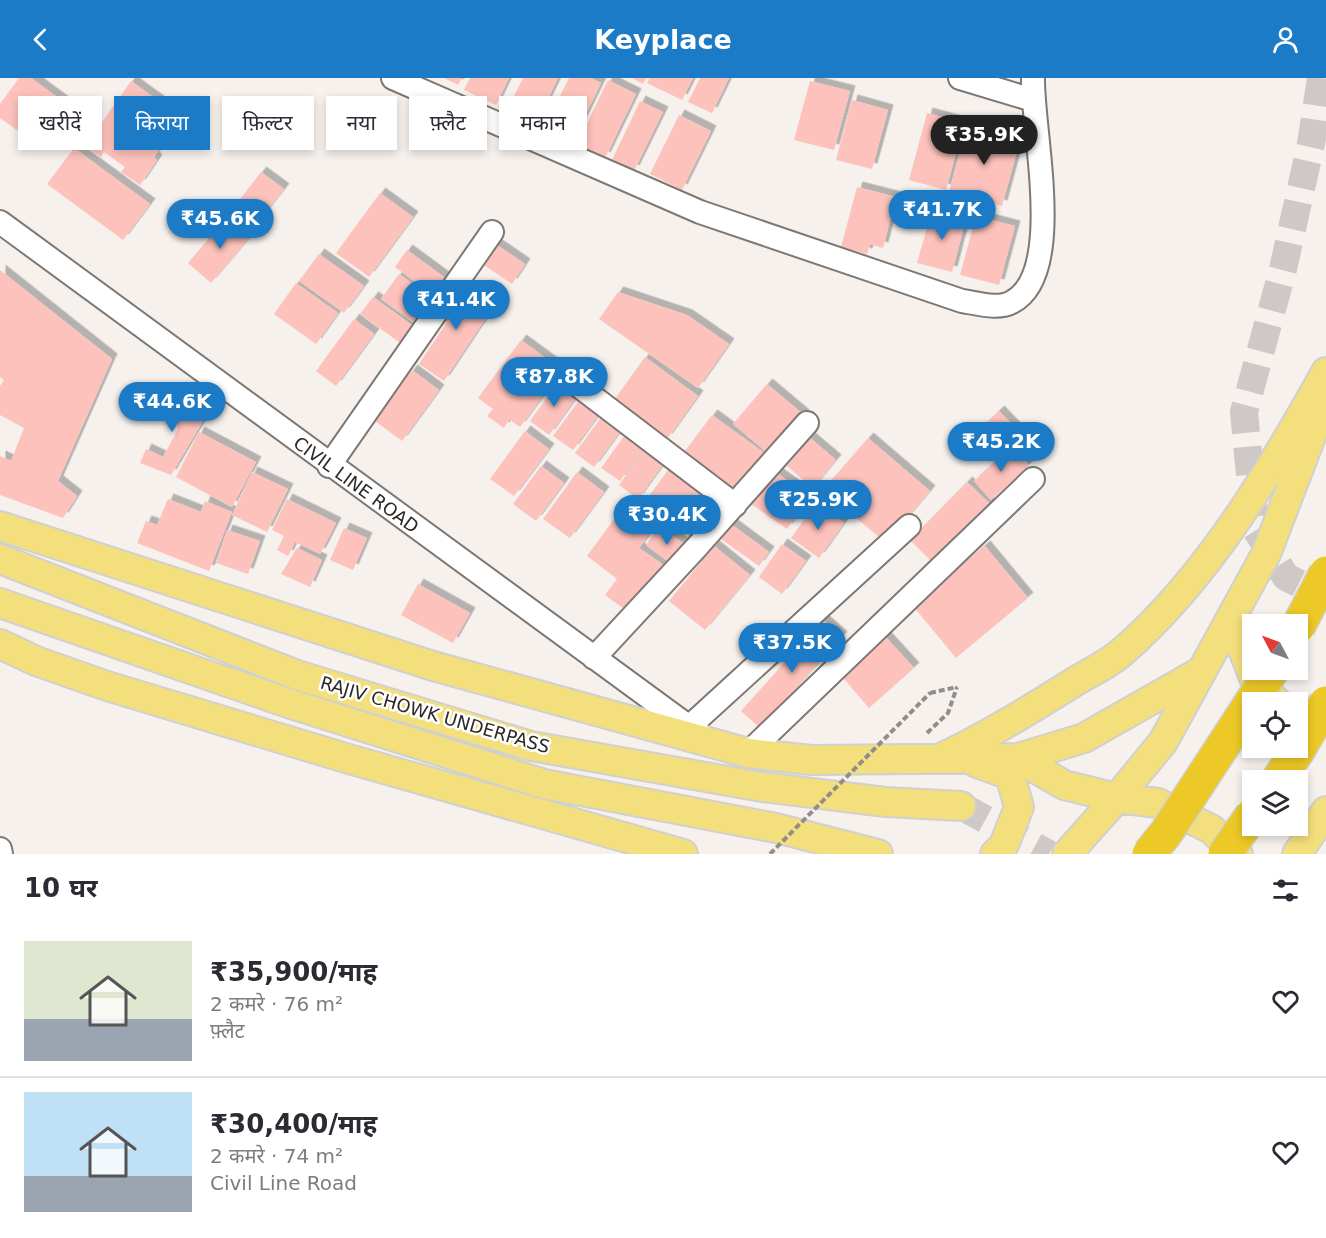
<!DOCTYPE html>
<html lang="hi">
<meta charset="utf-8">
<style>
body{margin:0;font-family:"DejaVu Sans","Noto Sans Devanagari",sans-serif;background:#f7f7f7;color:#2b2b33;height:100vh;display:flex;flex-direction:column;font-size:22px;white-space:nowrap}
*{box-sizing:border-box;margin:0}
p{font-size:20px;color:#7c7c81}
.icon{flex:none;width:33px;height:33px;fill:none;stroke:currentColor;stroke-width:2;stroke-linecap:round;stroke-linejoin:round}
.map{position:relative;height:776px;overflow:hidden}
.sheet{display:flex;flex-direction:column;background:#fff;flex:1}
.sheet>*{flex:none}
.banner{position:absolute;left:18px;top:18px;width:600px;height:54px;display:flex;gap:12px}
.needle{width:39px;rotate:311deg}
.fabs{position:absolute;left:1242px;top:536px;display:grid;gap:12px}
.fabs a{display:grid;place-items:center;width:66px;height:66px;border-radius:0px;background:#fff;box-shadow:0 3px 9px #0003;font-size:30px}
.price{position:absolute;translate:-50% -51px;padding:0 14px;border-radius:21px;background:#1c7bc7;color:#fff;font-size:20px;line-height:39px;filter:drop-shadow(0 2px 3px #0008)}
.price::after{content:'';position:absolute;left:50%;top:36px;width:18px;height:14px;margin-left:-9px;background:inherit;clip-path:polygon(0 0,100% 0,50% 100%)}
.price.active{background:#222;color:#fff}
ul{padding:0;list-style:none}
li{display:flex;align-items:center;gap:18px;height:150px;padding:0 24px}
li+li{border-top:2px solid #e1e1e2}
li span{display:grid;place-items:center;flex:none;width:168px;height:120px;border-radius:0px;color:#555}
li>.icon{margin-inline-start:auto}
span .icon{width:72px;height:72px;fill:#fffc;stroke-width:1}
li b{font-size:26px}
h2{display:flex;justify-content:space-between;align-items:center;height:72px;padding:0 24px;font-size:26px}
.pill{padding:0 21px;border-radius:0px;background:#fff;box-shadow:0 3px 9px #0003;font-size:21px;line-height:54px}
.pill.active{background:#1c7bc7;color:#fff}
header{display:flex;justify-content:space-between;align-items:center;height:78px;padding:0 24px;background:#1c7bc7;color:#fff;font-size:27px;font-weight:700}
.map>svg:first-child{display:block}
</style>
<header><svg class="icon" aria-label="back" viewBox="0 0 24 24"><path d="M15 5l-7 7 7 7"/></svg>Keyplace<svg class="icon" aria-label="person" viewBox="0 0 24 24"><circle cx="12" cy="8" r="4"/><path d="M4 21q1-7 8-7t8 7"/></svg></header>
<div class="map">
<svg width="1326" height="776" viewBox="0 0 1326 776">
<defs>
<filter id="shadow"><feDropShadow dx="5.5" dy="-5.5" stdDeviation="0" flood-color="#0004"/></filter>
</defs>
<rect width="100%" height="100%" fill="#f6f1ed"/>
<path fill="#fdc2bb" filter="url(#shadow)" d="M19 0H31L69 28 58 43 69 50 54 71 36 57 32 63 0 40V26Z
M444 0H462L458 7Z
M470 0H509L496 27 464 12Z
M523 0H558L537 44 508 30Z
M569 0H591L601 5 571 66 543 52Z
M632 0H646L643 6Z
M650 0H693L682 22 647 5Z
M700 0H729L712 35 688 24Z
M608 2 636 16 605 80 577 66Z
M131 3 182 40 154 79 157 82 140 107 121 94 125 89 104 74 101 79 85 68Z
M810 3 850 13 834 72 794 62Z
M852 22 888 32 872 91 836 82Z
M640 23 663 34 634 93 612 82Z
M927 35 964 45 946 112 909 102Z
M679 37 711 53 682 112 650 96Z
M967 48 1020 62 1002 128 949 114Z
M74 70 150 126 123 162 47 106Z
M261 94 284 111 257 145 235 128Z
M857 109 896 119 883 170 870 166 867 176 841 169Z
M380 115 413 139 369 199 336 175Z
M932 132 966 141 952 194 917 185Z
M228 138 251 158 211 205 188 185Z
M976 138 1015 148 999 207 960 197Z
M491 163 525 186 512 206 478 183Z
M407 172 448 202 436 219 395 189Z
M319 176 364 208 344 235 299 203Z
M0 192 112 281 58 403 77 418 63 440 0 417V378L11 383 24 350 0 337V308L4 302 0 299Z
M399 196 435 222 417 247 381 221Z
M296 205 338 235 316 266 274 236Z
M462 206 494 228 444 303 419 286 447 244 440 239Z
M618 214 687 237 729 266 698 310 599 241Z
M373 219 416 250 403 267 360 236Z
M354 241 374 256 336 308 316 293Z
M521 262 562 292 520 349 509 341 504 350 487 338 493 331 478 320Z
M645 279 698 318 667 361 614 322Z
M412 292 439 312 402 363 375 343Z
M559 303 578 317 549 357 530 343Z
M767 306 804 337 770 377 733 346Z
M158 310 203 343 171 397 140 385 146 371 163 379 178 351 177 347 148 327Z
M580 321 600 335 573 372 553 358Z
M999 333 1020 355 993 381 972 359Z
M712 337 767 377 738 417 682 377Z
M602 338 621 352 594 389 575 375Z
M525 353 549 371 514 418 490 401Z
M199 354 256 384 232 429 176 399Z
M627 354 646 368 620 403 601 390Z
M810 360 836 382 813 410 787 388Z
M868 360 930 413 886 465 823 412Z
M648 367 667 381 638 421 619 407Z
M1012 369 1029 387 991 422 974 403Z
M541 388 564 405 536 443 513 426Z
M671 388 698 408 669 449 641 429Z
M774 393 810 419 787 451 751 426Z
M252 394 288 411 267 454 232 437Z
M577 394 604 414 570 460 543 441Z
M967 404 990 426 932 484 910 462Z
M700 407 727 426 699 465 672 446Z
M168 421 201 434 205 423 232 434 209 493 137 465 146 443 157 447Z
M287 421 336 445 320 476 295 464 288 478 277 472 284 458 272 452Z
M628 422 658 444 639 470 665 488 631 536 605 517 617 501 587 478Z
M816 425 844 445 819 480 791 460Z
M731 446 769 474 759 488 721 461Z
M660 448 688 469 674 488 646 467Z
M344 450 367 460 353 492 330 482Z
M227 452 260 463 248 496 216 485Z
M782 466 806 483 782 516 759 499Z
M714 468 750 497 705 552 669 523Z
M985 468 1028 520 956 580 913 528Z
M297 470 322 482 310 509 281 496Z
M418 506 470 535 453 565 401 537Z
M823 542 842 559 760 650 741 633Z
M881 554 914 590 869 630 837 593Z"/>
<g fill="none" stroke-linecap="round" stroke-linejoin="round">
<path stroke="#cec9c6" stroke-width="28" stroke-dasharray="28 14" stroke-linecap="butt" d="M1321 0 1311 66 1283 191 1244 334 1255 450 1286 499 1326 519
M961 728 1049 776"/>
<g stroke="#7d7874" stroke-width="26">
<path id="minor" d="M393 0 700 134 962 223C977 225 998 232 1012 224 1066 196 1032 53 1033 0
M960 0 1033 22
M0 144 703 659
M567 299 735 427
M329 388 492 154
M594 580 695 471 807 345
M689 649 909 448
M748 675 1033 401
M0 771 1 776"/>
</g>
<g stroke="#d1d0d0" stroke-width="32">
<path id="major" d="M0 448 433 588 748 675 811 682 1018 680 1064 707 1117 720 1158 725 1211 751 1238 776
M0 481 297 597 531 668 762 709 886 724 961 728
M0 525 288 625 544 706 776 750 878 776
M1231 541 1256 605 1277 624
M0 566 36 583 107 608 349 681 683 776
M945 678C989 657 1030 632 1071 606 1087 596 1107 587 1121 575 1207 501 1271 393 1326 294
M1018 680 1084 660 1200 594
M977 685 1010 697 1019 729 1004 767 995 776
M1067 776 1117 720 1163 664 1266 476 1312 356 1319 328
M1297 776 1326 733"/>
</g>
<path stroke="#908d8a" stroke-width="4" stroke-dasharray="6 3" stroke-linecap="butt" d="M930 615 957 609
M927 655 948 635 957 609"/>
<use href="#minor" stroke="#fff" stroke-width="22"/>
<use href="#major" stroke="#f4df7d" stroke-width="28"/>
<g stroke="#d1d0d0" stroke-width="36" stroke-linecap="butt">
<path id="highway-bridge" d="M1298 549 1326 495
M1278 702 1297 674 1326 625
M1149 776 1166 755 1273 591
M1225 776 1252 737"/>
</g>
<path stroke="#908d8a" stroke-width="4" stroke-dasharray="6 3" stroke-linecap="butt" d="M770 776 930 615"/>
<use href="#highway-bridge" stroke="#ecc926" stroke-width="33"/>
</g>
<g text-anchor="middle" stroke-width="5" stroke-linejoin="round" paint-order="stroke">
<g font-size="18" fill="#2c2a28" stroke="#fff">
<text transform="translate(356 407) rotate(36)" y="6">CIVIL LINE ROAD</text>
<text transform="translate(435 637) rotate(16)" y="6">RAJIV CHOWK UNDERPASS</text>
</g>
</g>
</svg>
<div class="fabs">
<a><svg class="needle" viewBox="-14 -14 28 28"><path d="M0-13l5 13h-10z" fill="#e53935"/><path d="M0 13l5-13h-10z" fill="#7c7c81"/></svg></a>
<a><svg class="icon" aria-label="locate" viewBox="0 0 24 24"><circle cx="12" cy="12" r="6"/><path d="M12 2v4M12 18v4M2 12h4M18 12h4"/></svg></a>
<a><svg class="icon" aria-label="layers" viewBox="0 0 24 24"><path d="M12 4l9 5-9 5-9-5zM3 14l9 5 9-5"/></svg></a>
</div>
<b class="price active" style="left:984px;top:88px">₹35.9K</b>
<b class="price" style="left:942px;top:163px">₹41.7K</b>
<b class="price" style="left:220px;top:172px">₹45.6K</b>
<b class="price" style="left:456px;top:253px">₹41.4K</b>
<b class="price" style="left:554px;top:330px">₹87.8K</b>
<b class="price" style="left:172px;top:355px">₹44.6K</b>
<b class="price" style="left:1001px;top:395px">₹45.2K</b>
<b class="price" style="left:818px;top:453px">₹25.9K</b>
<b class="price" style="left:667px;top:468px">₹30.4K</b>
<b class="price" style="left:792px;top:596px">₹37.5K</b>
<div class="banner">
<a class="pill">खरीदें</a>
<a class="pill active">किराया</a>
<a class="pill">फ़िल्टर</a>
<a class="pill">नया</a>
<a class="pill">फ़्लैट</a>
<a class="pill">मकान</a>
</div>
</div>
<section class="sheet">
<h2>10 घर<svg class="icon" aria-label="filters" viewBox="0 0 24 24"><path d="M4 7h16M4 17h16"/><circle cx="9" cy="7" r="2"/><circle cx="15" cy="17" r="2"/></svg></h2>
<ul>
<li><span style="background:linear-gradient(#dfe7d0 65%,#9aa5b1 0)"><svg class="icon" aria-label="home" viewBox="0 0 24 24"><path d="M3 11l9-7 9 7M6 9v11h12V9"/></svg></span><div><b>₹35,900/माह</b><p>2 कमरे · 76 m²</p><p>फ़्लैट</p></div><svg class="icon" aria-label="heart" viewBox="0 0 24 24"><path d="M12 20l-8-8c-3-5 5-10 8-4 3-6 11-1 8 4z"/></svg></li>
<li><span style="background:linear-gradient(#bfe0f5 70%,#9aa5b1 0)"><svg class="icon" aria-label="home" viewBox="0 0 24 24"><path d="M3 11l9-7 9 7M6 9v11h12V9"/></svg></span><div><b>₹30,400/माह</b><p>2 कमरे · 74 m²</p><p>Civil Line Road</p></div><svg class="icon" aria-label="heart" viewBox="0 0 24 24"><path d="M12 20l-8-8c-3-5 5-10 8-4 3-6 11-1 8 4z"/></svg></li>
</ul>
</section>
